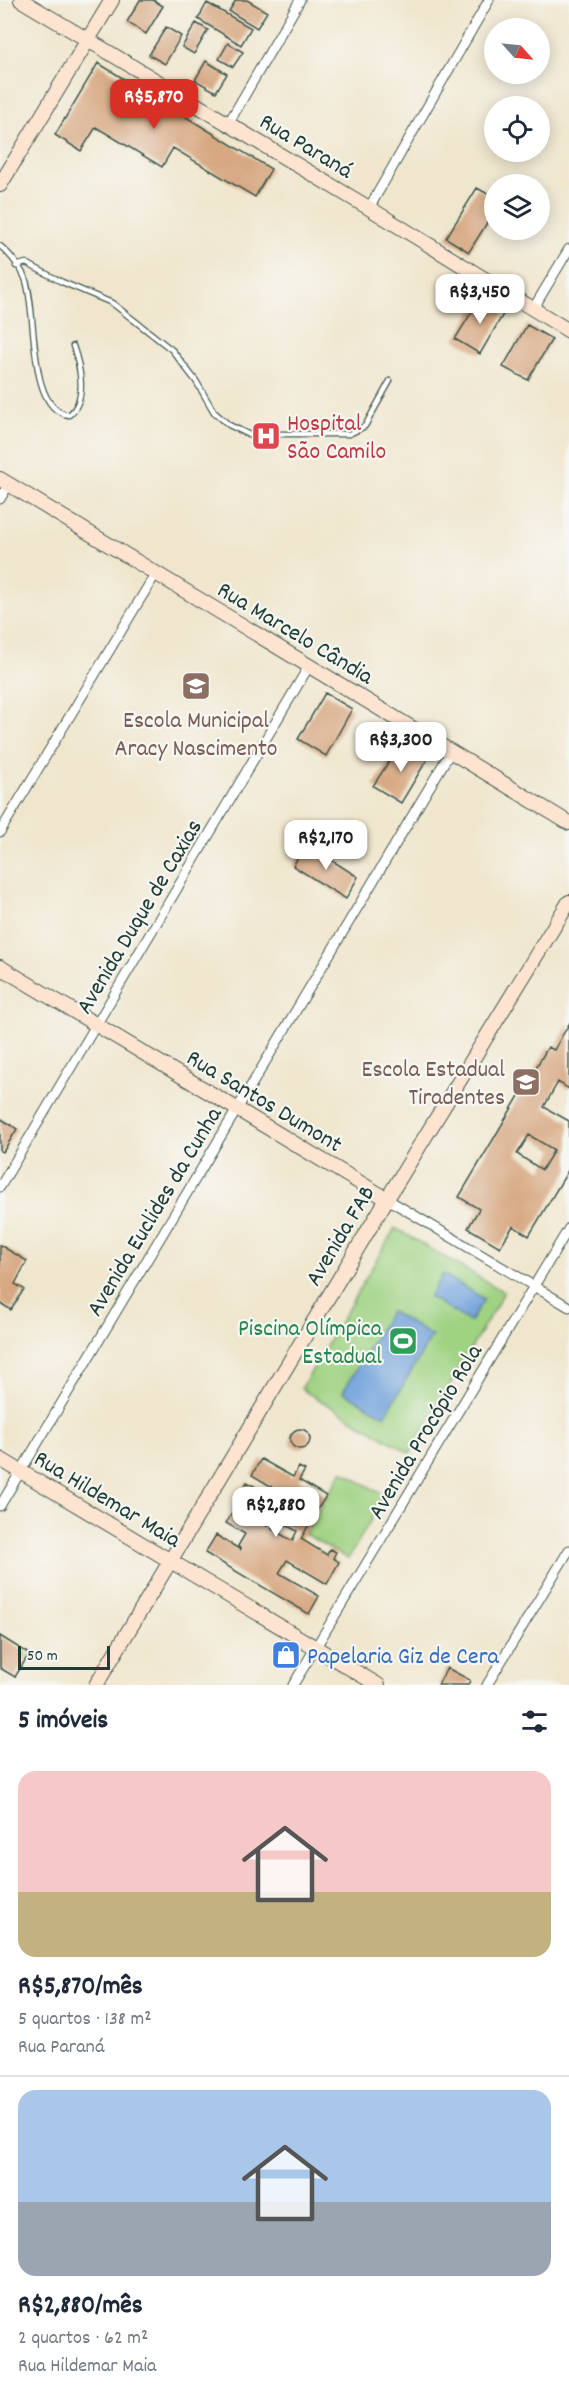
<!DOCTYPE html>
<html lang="pt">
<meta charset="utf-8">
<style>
body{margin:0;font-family:Dekko,sans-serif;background:#f6f6f7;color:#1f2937;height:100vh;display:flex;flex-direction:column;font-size:22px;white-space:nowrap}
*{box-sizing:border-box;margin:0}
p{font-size:20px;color:#747a83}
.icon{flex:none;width:33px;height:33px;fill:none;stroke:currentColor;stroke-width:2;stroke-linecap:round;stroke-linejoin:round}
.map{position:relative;height:1685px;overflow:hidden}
.sheet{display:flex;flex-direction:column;background:#fff;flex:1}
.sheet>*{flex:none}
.needle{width:39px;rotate:117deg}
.controls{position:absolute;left:484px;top:18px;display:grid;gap:12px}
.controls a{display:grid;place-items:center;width:66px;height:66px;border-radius:50%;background:#fff;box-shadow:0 3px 15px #0003;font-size:30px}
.scale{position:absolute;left:18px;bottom:15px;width:92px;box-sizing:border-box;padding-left:6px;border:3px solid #1f3d34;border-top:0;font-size:16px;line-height:21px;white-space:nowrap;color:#1f3d34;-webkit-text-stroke:4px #f6f6f2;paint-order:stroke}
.price{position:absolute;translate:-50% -51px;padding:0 14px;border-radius:12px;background:#fff;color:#222;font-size:20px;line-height:39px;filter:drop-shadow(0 2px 3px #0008)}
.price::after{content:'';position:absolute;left:50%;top:36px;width:18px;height:14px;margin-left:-9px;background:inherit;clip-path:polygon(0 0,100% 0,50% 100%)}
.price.on{background:#d93025;color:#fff}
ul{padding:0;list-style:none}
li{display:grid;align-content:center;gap:12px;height:318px;padding:0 18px}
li+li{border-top:2px solid #e0e1e3}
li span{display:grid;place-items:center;height:186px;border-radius:18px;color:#555}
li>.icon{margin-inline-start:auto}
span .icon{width:108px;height:108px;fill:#fffc;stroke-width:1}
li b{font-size:26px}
h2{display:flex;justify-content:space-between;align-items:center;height:72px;padding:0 18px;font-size:26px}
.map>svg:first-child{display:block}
</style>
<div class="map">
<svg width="569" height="1685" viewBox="0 0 569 1685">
<rect width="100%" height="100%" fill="#f6f6f2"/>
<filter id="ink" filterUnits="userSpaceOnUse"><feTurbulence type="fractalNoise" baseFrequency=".0167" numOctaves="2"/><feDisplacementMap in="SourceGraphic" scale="12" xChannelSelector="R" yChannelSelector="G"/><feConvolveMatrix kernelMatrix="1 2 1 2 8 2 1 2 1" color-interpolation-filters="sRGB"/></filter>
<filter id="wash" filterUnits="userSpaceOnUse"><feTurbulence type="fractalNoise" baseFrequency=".008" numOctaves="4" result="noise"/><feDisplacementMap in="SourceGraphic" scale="24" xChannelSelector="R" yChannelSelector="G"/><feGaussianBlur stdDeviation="1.35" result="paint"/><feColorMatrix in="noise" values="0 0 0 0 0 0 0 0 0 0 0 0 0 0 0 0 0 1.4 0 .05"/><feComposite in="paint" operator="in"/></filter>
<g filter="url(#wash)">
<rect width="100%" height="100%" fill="#f0e6cd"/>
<path fill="#9fd281" stroke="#5f885a" stroke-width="1.5" d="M395 1228 504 1292 410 1453 301 1389Z
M342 1471 385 1496 348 1559 305 1534Z"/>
<path fill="#71a1db" stroke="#486f88" stroke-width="1.5" d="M443 1274 484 1299 470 1322 429 1297Z
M390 1311 432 1336 385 1416 343 1392Z"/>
<g id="blocks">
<path fill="#d7a882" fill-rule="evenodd" d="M140 0H153L163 6 146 34 127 22Z
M236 0H247L267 12 257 28 229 11Z
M207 3 251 28 241 45 198 19Z
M196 23 208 30 194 54 182 47Z
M166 27 181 36 165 64 149 55Z
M228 43 243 52 233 67 219 59Z
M206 61 227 74 216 92 195 80Z
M98 63 271 169 255 197 173 148 162 167 96 127 81 151 55 135Z
M477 188 495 198V210L469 252 446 238Z
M481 297 505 311 480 354 455 339Z
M527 325 552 339 528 380 503 367Z
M325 693 352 709 326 756 298 739Z
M401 743 428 758 401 803 373 786Z
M306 844 358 877 346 899 293 866Z
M569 1024V1089L558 1082 544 1107 569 1121V1169L529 1236 513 1226 500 1247 468 1228 479 1209 459 1197 548 1047 554 1050ZM529 1135 554 1150 542 1170 517 1154Z
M0 1118 17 1129 3 1152 0 1151Z
M0 1245 27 1261 15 1284 24 1289 11 1310 0 1303Z
M290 1439a10 10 0 1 1 20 0a10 10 0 1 1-20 0Z
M261 1459 293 1477 299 1467 305 1470 299 1480 326 1496 316 1512 291 1496 286 1504 312 1519 301 1539 327 1555 330 1549 336 1552 333 1558 339 1562 327 1584 287 1560 279 1573 319 1596 309 1614 205 1553 216 1535 241 1550 238 1546 245 1534 226 1523 235 1508 267 1526 272 1517 238 1498 247 1482 280 1501 284 1494 252 1475ZM277 1520 297 1531 292 1541 272 1529Z
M0 1636 29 1654 15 1677 0 1668Z
M447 1668 470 1680 468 1685H438Z"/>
</g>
</g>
<g filter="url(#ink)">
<use href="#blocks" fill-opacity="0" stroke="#3e564b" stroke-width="1.5"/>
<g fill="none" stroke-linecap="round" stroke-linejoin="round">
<g stroke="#3e564b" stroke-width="7">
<path id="lane" d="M0 246C9 253 21 268 25 278 38 310 26 410 69 415 88 400 80 366 73 346
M16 266 26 263 62 282 112 303 172 350 196 381 214 412 229 425 256 438 281 434H349L365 426 390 381"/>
</g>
<g stroke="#3e564b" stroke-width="11">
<path id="street" d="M228 124 300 0
M369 208 489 0
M533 309 569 249
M0 499 9 484
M0 832 156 573
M0 1187 309 666
M387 1199 569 1307
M0 1506 451 751
M293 1685 569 1228
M487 1685 569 1550"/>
</g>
<g stroke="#3e564b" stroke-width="16">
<path id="secondary" d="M21 0 369 208 569 331
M0 185 112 0
M0 479 569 823
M0 967 387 1199
M0 1459 378 1685
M96 1685 387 1199 569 902"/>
</g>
<use href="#lane" stroke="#fff" stroke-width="4.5"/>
<use href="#street" stroke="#fff" stroke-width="9"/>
<use href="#secondary" stroke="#fde4d1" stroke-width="14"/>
</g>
</g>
<defs>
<g id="hospital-square" transform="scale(1.5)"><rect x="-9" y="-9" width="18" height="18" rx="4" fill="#e0444e" stroke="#f6f6f2"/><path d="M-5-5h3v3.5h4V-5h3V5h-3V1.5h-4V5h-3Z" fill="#fff"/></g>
<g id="school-square" transform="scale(1.5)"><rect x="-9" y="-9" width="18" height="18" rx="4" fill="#8d6e63" stroke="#f6f6f2"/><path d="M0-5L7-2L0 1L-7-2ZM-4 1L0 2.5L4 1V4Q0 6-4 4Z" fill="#fff"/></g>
<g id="stadium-square" transform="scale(1.5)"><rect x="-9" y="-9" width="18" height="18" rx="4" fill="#2e9e5b" stroke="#f6f6f2"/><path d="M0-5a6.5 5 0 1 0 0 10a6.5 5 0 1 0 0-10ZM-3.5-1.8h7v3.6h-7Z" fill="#fff"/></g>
<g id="shop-square" transform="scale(1.5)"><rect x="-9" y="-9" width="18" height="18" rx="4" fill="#3f7fe0" stroke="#f6f6f2"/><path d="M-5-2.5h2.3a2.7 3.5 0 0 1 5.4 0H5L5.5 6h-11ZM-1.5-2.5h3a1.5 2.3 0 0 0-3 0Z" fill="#fff"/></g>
</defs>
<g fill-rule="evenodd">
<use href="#hospital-square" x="266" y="436"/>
<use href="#school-square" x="196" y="686"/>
<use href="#school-square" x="526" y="1082"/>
<use href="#stadium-square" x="403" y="1341"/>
<use href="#shop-square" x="286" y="1655"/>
</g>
<g text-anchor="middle" stroke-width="4.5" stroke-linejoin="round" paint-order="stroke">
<g font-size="24" fill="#1f3d34" stroke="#f6f6f2">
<text transform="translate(307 145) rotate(31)" y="8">Rua Paraná</text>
<text transform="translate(296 632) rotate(31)" y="8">Rua Marcelo Cândia</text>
<text transform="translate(138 916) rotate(-59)" y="8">Avenida Duque de Caxias</text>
<text transform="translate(265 1100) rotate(31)" y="8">Rua Santos Dumont</text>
<text transform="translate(153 1211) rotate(-59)" y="8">Avenida Euclides da Cunha</text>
<text transform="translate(339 1235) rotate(-59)" y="8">Avenida FAB</text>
<text transform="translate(424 1431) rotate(-59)" y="8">Avenida Procópio Rola</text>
<text transform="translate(108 1498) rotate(31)" y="8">Rua Hildemar Maia</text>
</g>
<g font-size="24" fill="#be3a42" stroke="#f6f6f2" text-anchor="start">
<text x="287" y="430">Hospital<tspan x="287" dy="28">São Camilo</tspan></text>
</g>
<g font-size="24" fill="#785e54" stroke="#f6f6f2">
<text x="196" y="727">Escola Municipal<tspan x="196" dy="28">Aracy Nascimento</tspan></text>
<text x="505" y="1076" text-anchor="end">Escola Estadual<tspan x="505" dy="28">Tiradentes</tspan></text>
</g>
<g font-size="24" fill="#27864d" stroke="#f6f6f2" text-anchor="end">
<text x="382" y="1335">Piscina Olímpica<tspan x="382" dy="28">Estadual</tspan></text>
</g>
<g font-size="24" fill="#366cbe" stroke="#f6f6f2" text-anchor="start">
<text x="307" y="1663">Papelaria Giz de Cera</text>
</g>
</g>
</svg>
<div class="controls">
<a><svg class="needle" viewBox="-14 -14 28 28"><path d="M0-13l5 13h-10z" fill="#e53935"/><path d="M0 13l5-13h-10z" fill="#747a83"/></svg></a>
<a><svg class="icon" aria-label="locate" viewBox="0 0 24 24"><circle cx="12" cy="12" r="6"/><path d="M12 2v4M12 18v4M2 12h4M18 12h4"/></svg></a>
<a><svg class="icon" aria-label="layers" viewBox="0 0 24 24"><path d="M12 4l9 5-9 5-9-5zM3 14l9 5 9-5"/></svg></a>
</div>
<div class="scale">50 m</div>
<b class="price on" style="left:154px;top:130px">R$5,870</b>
<b class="price" style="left:480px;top:325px">R$3,450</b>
<b class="price" style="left:401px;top:773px">R$3,300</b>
<b class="price" style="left:326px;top:871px">R$2,170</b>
<b class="price" style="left:276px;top:1538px">R$2,880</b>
</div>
<section class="sheet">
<h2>5 imóveis<svg class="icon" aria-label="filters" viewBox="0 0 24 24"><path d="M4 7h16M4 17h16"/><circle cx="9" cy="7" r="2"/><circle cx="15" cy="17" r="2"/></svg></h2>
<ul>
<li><span style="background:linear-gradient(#f6c9c9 65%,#c2b280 0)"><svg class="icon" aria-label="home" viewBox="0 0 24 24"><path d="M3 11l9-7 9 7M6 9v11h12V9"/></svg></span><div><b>R$5,870/mês</b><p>5 quartos · 138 m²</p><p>Rua Paraná</p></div></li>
<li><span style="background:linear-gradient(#a9c7e8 60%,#9aa5b1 0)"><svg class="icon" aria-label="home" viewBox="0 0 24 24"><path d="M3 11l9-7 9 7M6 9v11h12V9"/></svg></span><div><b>R$2,880/mês</b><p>2 quartos · 62 m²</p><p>Rua Hildemar Maia</p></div></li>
</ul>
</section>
